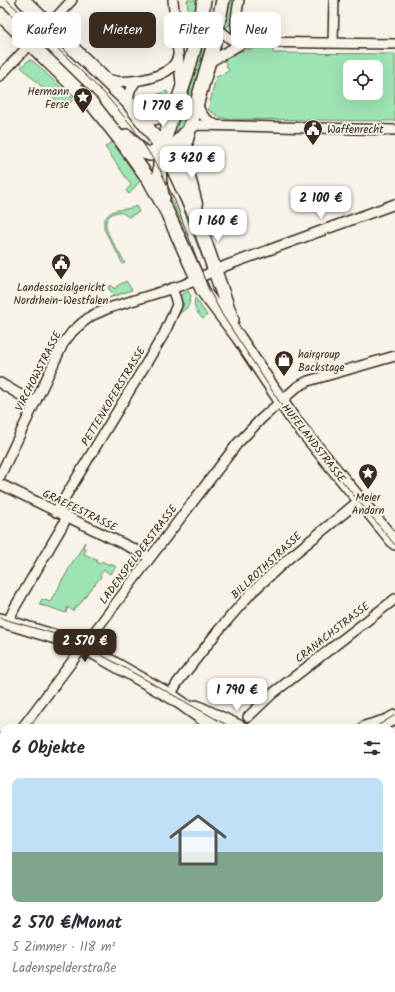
<!DOCTYPE html>
<html lang="de">
<meta charset="utf-8">
<style>
body{margin:0;font-family:Kalam,sans-serif;background:#f2f2f3;color:#2b2b33;height:100vh;display:flex;flex-direction:column;font-size:15px;white-space:nowrap}
*{box-sizing:border-box;margin:0}
p{font-size:13px;color:#7c7c81}
.icon{flex:none;width:22px;height:22px;fill:none;stroke:currentColor;stroke-width:2;stroke-linecap:round;stroke-linejoin:round}
.map{position:relative;flex:1;overflow:hidden}
.panel{position:absolute;left:0px;top:724px;width:395px;height:268px;display:flex;flex-direction:column;background:#fff;border-radius:12px 12px 0 0;box-shadow:0 4px 16px #0002}
.panel>*{flex:none}
.banner{position:absolute;left:12px;top:12px;width:371px;height:36px;display:flex;gap:8px}
.controls{position:absolute;left:343px;top:60px;display:grid;gap:8px}
.controls a{display:grid;place-items:center;width:40px;height:40px;border-radius:8px;background:#fff;box-shadow:0 4px 16px #0002;font-size:20px}
.price{position:absolute;translate:-50% -34px;padding:0 9px;border-radius:8px;background:#fff;color:#222;font-size:13px;line-height:26px;filter:drop-shadow(0 1px 2px #0008)}
.price::after{content:'';position:absolute;left:50%;top:24px;width:12px;height:9px;margin-left:-6px;background:inherit;clip-path:polygon(0 0,100% 0,50% 100%)}
.price.active{background:#3b2a1e;color:#fff}
ul{padding:0;list-style:none}
li{display:grid;align-content:center;gap:8px;height:212px;padding:0 12px}
li+li{border-top:1px solid #e1e1e2}
li span{display:grid;place-items:center;height:124px;border-radius:8px;color:#555}
li>.icon{margin-inline-start:auto}
span .icon{width:72px;height:72px;fill:#fffc;stroke-width:1}
li b{font-size:17px}
h2{display:flex;justify-content:space-between;align-items:center;height:48px;padding:0 12px;font-size:17px}
.chip{padding:0 14px;border-radius:8px;background:#fff;box-shadow:0 4px 16px #0002;font-size:14px;line-height:36px}
.chip.active{background:#3b2a1e;color:#fff}
.map>svg:first-child{display:block}
</style>
<div class="map">
<svg width="395" height="992" viewBox="0 0 395 992">
<rect width="100%" height="100%" fill="#f7f3e8"/>
<filter id="ink" filterUnits="userSpaceOnUse"><feTurbulence type="fractalNoise" baseFrequency=".025" numOctaves="2"/><feDisplacementMap in="SourceGraphic" scale="8" xChannelSelector="R" yChannelSelector="G"/><feConvolveMatrix kernelMatrix="1 2 1 2 8 2 1 2 1" color-interpolation-filters="sRGB"/></filter>
<g filter="url(#ink)">
<path fill="#9de4b2" stroke="#6c8768" fill-rule="evenodd" d="M187 0H201L193 35 190 34Z
M227 0H237L233 21 224 30 223 28Z
M201 42 203 43 202 45 205 48 200 63 203 64 192 101 189 100 188 97Z
M273 47V53L395 54V121L226 119 220 117 208 110 216 77 229 71 223 58C239 50 254 48 273 47ZM350 67H376V93H350Z
M29 60 33 61 73 99 70 103H67L64 100 60 104 22 68 21 67Z
M167 91 168 93C166 97 166 103 164 106 157 117 144 110 139 102L140 101Z
M182 107 183 113 187 119 186 125 174 139 171 135Z
M112 142 140 181 129 194 126 191 131 185 105 147Z
M166 165 180 192 204 256 202 257 177 193 166 170Z
M167 187 196 259 172 209Z
M136 206 139 212 128 217C124 213 119 211 114 213 109 215 105 221 106 226 106 234 121 255 125 263L123 264 104 229V221C112 205 124 212 136 206Z
M126 281 132 290 109 298 114 295 108 288 111 285 115 289 117 286Z
M188 291 191 296 188 307 179 314 184 304 180 298 182 294Z
M195 298 207 315 203 319C196 312 193 307 195 298Z
M85 542 83 548 86 549 84 554 97 560 96 562 100 564 102 561 109 565 110 563 116 567 110 574 104 570 100 575 101 577 87 593V594L79 605H78L73 611 68 607 66 613 49 607 39 605 42 599 50 602 52 600 51 599 58 589 63 578H64C68 571 71 564 75 558H76Z
M394 968 395 992H374L377 988H391V971Z"/>
<g fill="none" stroke-linecap="round" stroke-linejoin="round">
<g stroke="#3b2a1e" stroke-width="12">
<path id="minor" d="M173 0 181 84
M239 0C237 15 231 31 244 42
M49 25 72 0
M218 29 232 40 244 42 395 44
M333 43 334 0
M208 63 244 42
M0 76 31 43
M106 78C122 86 159 79 172 67 175 64 177 60 178 56
M128 102 130 90 136 81
M198 103C199 114 206 120 216 125
M188 131 197 125 395 130
M0 383 34 403
M0 476 63 344 72 332 82 323 91 316 109 308 183 285 225 266 395 204
M0 484 142 553 150 558
M56 512 164 334 177 305 176 300 172 288
M8 622 15 607 64 523 66 516
M170 695 178 682 218 631 251 593 289 558 360 500
M248 717 272 694 395 599
M22 728 150 558 237 444 261 419 297 387 308 381 395 356
M0 739 4 740
M0 757 4 752
M391 890 395 892
M391 939 395 935
M0 956 4 952
M4 988 9 992
M127 988 132 992
M345 992 348 988"/>
</g>
<g stroke="#3b2a1e" stroke-width="16">
<path id="secondary" d="M23 0 128 102 153 135 173 168 198 222 232 320
M0 14 93 105 123 143 150 181 167 212 203 291 239 338 293 419 395 543
M139 115C156 122 163 116 175 104
M127 136 143 152 150 154 172 147 188 131
M163 198C152 163 169 125 181 92 191 62 200 31 204 0
M196 206 186 167V141L213 47 223 0
M0 620 62 639 95 653 174 698 216 728
M196 707 241 728
M365 728 388 721 395 717
M391 807 395 810
M391 828 395 830
M181 992 185 988"/>
</g>
<use href="#minor" stroke="#f7f3e8" stroke-width="9"/>
<use href="#secondary" stroke="#f7f3e8" stroke-width="13"/>
<path stroke="#3b2a1e" stroke-width="1" d="M7 0 104 93 132 126 160 170 175 201 208 288 223 316 290 418 395 545
M0 618 52 633 96 652 232 728
M374 728 395 715
M391 815 395 817
M391 824 395 826
M184 992 188 988"/>
</g>
</g>
<defs>
<g id="sight-pin" transform="scale(1)"><path d="M0 17L-7.5 6A9.5 9.5 0 1 1 7.5 6Z" fill="#3b2a1e" stroke="#f7f3e8"/><path d="M0-6L1.8-2.2L6-1.7L2.9 1.2L3.7 5.4L0 3.3L-3.7 5.4L-2.9 1.2L-6-1.7L-1.8-2.2Z" fill="#fff"/></g>
<g id="civic-pin" transform="scale(1)"><path d="M0 17L-7.5 6A9.5 9.5 0 1 1 7.5 6Z" fill="#3b2a1e" stroke="#f7f3e8"/><path d="M-.6-6.5H3V-4.5H.6V-3L4-1V1h2V6H-6V1h2V-1L-.6-3ZM-1.2 2.5V6h2.4V2.5Z" fill="#fff"/></g>
<g id="shop-pin" transform="scale(1)"><path d="M0 17L-7.5 6A9.5 9.5 0 1 1 7.5 6Z" fill="#3b2a1e" stroke="#f7f3e8"/><path d="M-5-2.5h2.3a2.7 3.5 0 0 1 5.4 0H5L5.5 6h-11ZM-1.5-2.5h3a1.5 2.3 0 0 0-3 0Z" fill="#fff"/></g>
</defs>
<g fill-rule="evenodd">
<use href="#sight-pin" x="83" y="97"/>
<use href="#civic-pin" x="313" y="129"/>
<use href="#civic-pin" x="61" y="263"/>
<use href="#shop-pin" x="284" y="360"/>
<use href="#sight-pin" x="368" y="473"/>
</g>
<g text-anchor="middle" stroke-width="4" stroke-linejoin="round" paint-order="stroke">
<g font-size="11" fill="#3b2a1e" stroke="#f7f3e8" text-anchor="start">
<text x="69" y="95" text-anchor="end">Hermann<tspan x="69" dy="13">Ferse</tspan></text>
<text x="327" y="133">Waffenrecht</text>
<text x="61" y="291" text-anchor="middle">Landessozialgericht<tspan x="61" dy="13">Nordrhein-Westfalen</tspan></text>
<text x="298" y="358">hairgroup<tspan x="298" dy="13">Backstage</tspan></text>
<text x="368" y="501" text-anchor="middle">Meier<tspan x="368" dy="13">Andorn</tspan></text>
</g>
<g font-size="11" fill="#3b2a1e" stroke="#f7f3e8">
<text transform="translate(38 371) rotate(-63)" y="4">VIRCHOWSTRASSE</text>
<text transform="translate(113 396) rotate(-59)" y="4">PETTENKOFERSTRASSE</text>
<text transform="translate(314 443) rotate(52)" y="4">HUFELANDSTRASSE</text>
<text transform="translate(80 510) rotate(26)" y="4">GRAEFESTRASSE</text>
<text transform="translate(138 554) rotate(-53)" y="4">LADENSPELDERSTRASSE</text>
<text transform="translate(266 565) rotate(-43)" y="4">BILLROTHSTRASSE</text>
<text transform="translate(332 632) rotate(-38)" y="4">CRANACHSTRASSE</text>
</g>
</g>
</svg>
<div class="controls">
<a><svg class="icon" aria-label="locate" viewBox="0 0 24 24"><circle cx="12" cy="12" r="6"/><path d="M12 2v4M12 18v4M2 12h4M18 12h4"/></svg></a>
</div>
<b class="price" style="left:163px;top:128px">1 770 €</b>
<b class="price" style="left:192px;top:180px">3 420 €</b>
<b class="price" style="left:321px;top:220px">2 100 €</b>
<b class="price" style="left:218px;top:243px">1 160 €</b>
<b class="price active" style="left:85px;top:663px">2 570 €</b>
<b class="price" style="left:237px;top:712px">1 790 €</b>
<div class="banner">
<a class="chip">Kaufen</a>
<a class="chip active">Mieten</a>
<a class="chip">Filter</a>
<a class="chip">Neu</a>
</div>
<section class="panel">
<h2>6 Objekte<svg class="icon" aria-label="filters" viewBox="0 0 24 24"><path d="M4 7h16M4 17h16"/><circle cx="9" cy="7" r="2"/><circle cx="15" cy="17" r="2"/></svg></h2>
<ul>
<li><span style="background:linear-gradient(#bfe0f5 60%,#7fa58c 0)"><svg class="icon" aria-label="home" viewBox="0 0 24 24"><path d="M3 11l9-7 9 7M6 9v11h12V9"/></svg></span><div><b>2 570 €/Monat</b><p>5 Zimmer · 118 m²</p><p>Ladenspelderstraße</p></div></li>
</ul>
</section>
</div>
